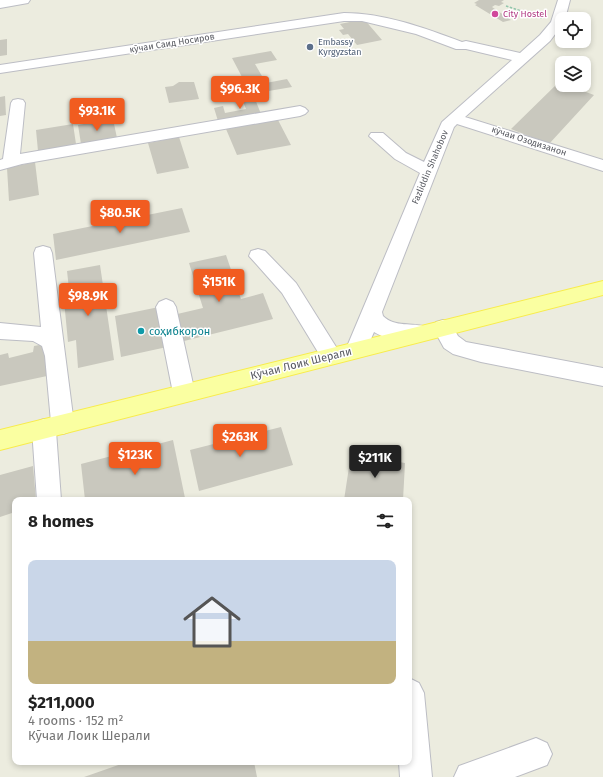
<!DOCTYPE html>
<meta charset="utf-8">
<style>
body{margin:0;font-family:"Fira Sans",sans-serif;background:#f2f2f2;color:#222;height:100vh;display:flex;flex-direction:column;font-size:15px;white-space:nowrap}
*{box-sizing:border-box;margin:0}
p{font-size:13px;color:#767676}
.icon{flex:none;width:22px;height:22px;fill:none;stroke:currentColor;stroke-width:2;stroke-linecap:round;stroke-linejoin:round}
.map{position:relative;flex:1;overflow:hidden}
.drawer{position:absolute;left:12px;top:497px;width:400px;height:268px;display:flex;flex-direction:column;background:#fff;border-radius:8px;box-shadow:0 2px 6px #0003}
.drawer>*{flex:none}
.buttons{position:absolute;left:555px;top:12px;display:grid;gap:8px}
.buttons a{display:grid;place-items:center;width:36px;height:36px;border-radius:8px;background:#fff;box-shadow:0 2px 6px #0003;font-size:20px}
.price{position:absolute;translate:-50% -34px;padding:0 9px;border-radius:4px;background:#f15c20;color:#fff;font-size:13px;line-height:26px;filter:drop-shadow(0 1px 2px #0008)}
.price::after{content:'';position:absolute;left:50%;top:24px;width:12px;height:9px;margin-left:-6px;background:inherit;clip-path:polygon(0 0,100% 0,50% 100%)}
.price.current{background:#222;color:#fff}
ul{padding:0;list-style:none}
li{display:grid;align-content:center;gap:8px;height:212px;padding:0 16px}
li span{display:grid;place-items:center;height:124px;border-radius:8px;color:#555}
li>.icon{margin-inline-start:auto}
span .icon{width:72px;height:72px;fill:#fffc;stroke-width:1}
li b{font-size:17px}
h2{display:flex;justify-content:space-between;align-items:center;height:48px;padding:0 16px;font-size:17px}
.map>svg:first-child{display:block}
</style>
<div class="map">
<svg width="603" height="777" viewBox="0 0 603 777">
<rect width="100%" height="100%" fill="#ececdf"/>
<path fill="#c9c8be" d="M479 0H504L501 2 504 3 499 6 495 5 492 7 511 20 503 22 475 5 477 4 474 3Z
M364 19 382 40 357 45 348 34 343 35 339 30 344 29 340 24Z
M7 39V55L0 56V40Z
M271 51 277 60 255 64 266 83 287 79 292 87 251 94 232 58Z
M179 82H194L199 99 169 103 165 87 173 86Z
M559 82 562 85H567L594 95 549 144 511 129Z
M253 94 261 114 218 121 214 108 223 106 225 113 246 109 241 96Z
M5 96 6 115 0 116V97Z
M113 119 117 138 81 144 78 125Z
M278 120 291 145 237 155 226 129Z
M73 124 76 144 38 151 36 130Z
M179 137 189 168 157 174 148 143Z
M35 162 39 195 9 201 7 168Z
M182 208 190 232 56 260 53 234Z
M226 255 241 299 263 293 273 319 180 342 173 315 203 308 189 263Z
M100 265 114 360 78 368 76 340 68 342 63 290 69 289 67 271Z
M159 307 167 347 121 357 115 316Z
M45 344 47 376 0 386V355L8 353 9 358 33 352 34 346Z
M281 427 293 465 199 491 190 450Z
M173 440 185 498 177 500H85L81 464Z
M351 454 405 463 403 500H344Z
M33 466 36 500H15V512L0 517V475Z
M127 762H254L257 777H84Z"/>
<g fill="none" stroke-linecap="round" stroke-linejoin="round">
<g stroke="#bcbdc4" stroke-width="2">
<path id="minor" d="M0 0H30L28 3 0 8Z
M558 0H570L565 19H562V25L550 41 465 117 603 160V171L457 124 454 127 382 312 383 316C395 328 412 322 427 327L430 333 427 339C411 344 389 341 374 332L364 355 357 357 350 355 346 349 420 173 395 159 369 136 371 133H383L406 153 424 162 442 122 512 60 466 49H456L416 34 362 21H344L0 73V65L344 13C384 13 425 28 462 42L466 41 520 53 540 35 551 22Z
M18 99 23 100 25 103 20 154 300 106 305 108 308 111 305 114 300 116 22 164 0 170V160L3 159 11 103 13 100Z
M43 246 50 248 52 253 74 424 71 431 63 434 56 431 61 500H37L32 429 36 422 44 419 51 422 45 356 42 346 33 341 0 339V323L41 327 34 253 36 248Z
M258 249 265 251 296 283 338 350 342 356 338 362 331 364 324 362 282 293 249 256 251 251Z
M166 299 173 302 176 307 195 393 192 400 184 402 176 400 173 393 156 307 159 302Z
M443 320 450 322 458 336 466 342 603 368V386L481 362 453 354 444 348 433 328 436 322Z
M409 678 419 683 424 693 432 777H400L399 762H409Z
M536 738 547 743 552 754 547 765 515 777H454L459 766Z"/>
</g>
<g stroke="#f8ec4c" stroke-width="2">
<path id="major" d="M603 281V295L0 450V430Z"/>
</g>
<path stroke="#92c6ac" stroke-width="1.5" stroke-dasharray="2.5 1.5" stroke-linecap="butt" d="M506 6 542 18"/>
<use href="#minor" fill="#fff" fill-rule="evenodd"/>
<use href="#major" fill="#faffa1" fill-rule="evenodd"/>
</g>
<circle fill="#d1479c" stroke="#fff" stroke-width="1.5" cx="495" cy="14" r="4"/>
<circle fill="#5c6f8a" stroke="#fff" stroke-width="1.5" cx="310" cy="47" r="4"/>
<circle fill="#0f9aa8" stroke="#fff" stroke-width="1.5" cx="141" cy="331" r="4"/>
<g text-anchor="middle" stroke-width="3" stroke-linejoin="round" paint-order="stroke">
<g font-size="9" fill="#b23c85" stroke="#fff" text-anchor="start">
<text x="503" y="17">City Hostel</text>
</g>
<g font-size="9" fill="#4e5e75" stroke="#fff" text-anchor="start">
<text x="318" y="45">Embassy<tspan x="318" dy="10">Kyrgyzstan</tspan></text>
</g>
<g font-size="9" fill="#585a61" stroke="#fff">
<text transform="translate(172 43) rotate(-9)" y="3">кӯчаи Саид Носиров</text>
<text transform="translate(529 141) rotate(18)" y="3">кӯчаи Озодизанон</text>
<text transform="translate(430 167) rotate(-67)" y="3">Fazliddin Shahobov</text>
</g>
<g font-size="11" fill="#0d838f" stroke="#fff" text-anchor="start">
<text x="149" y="335">соҳибкорон</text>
</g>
<g font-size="11" fill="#585a61" stroke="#fff">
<text transform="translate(301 363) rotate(-14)" y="4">Кӯчаи Лоик Шерали</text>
</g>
</g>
</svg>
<div class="buttons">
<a><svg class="icon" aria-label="locate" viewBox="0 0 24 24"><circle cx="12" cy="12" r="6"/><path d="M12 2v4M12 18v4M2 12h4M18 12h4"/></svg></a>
<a><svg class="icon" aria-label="layers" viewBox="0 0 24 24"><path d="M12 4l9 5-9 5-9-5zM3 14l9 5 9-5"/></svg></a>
</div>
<b class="price" style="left:240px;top:110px">$96.3K</b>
<b class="price" style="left:97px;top:132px">$93.1K</b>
<b class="price" style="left:120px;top:234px">$80.5K</b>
<b class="price" style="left:219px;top:303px">$151K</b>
<b class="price" style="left:88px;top:317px">$98.9K</b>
<b class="price" style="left:240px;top:458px">$263K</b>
<b class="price" style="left:135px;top:476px">$123K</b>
<b class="price current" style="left:375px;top:479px">$211K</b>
<section class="drawer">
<h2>8 homes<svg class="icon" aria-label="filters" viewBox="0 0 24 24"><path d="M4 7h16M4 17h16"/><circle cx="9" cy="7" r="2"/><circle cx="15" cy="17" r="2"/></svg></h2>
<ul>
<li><span style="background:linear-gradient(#c9d6e8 65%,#c2b280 0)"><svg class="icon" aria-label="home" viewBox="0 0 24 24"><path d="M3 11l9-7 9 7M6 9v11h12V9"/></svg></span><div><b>$211,000</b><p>4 rooms · 152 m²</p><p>Кӯчаи Лоик Шерали</p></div></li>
</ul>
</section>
</div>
